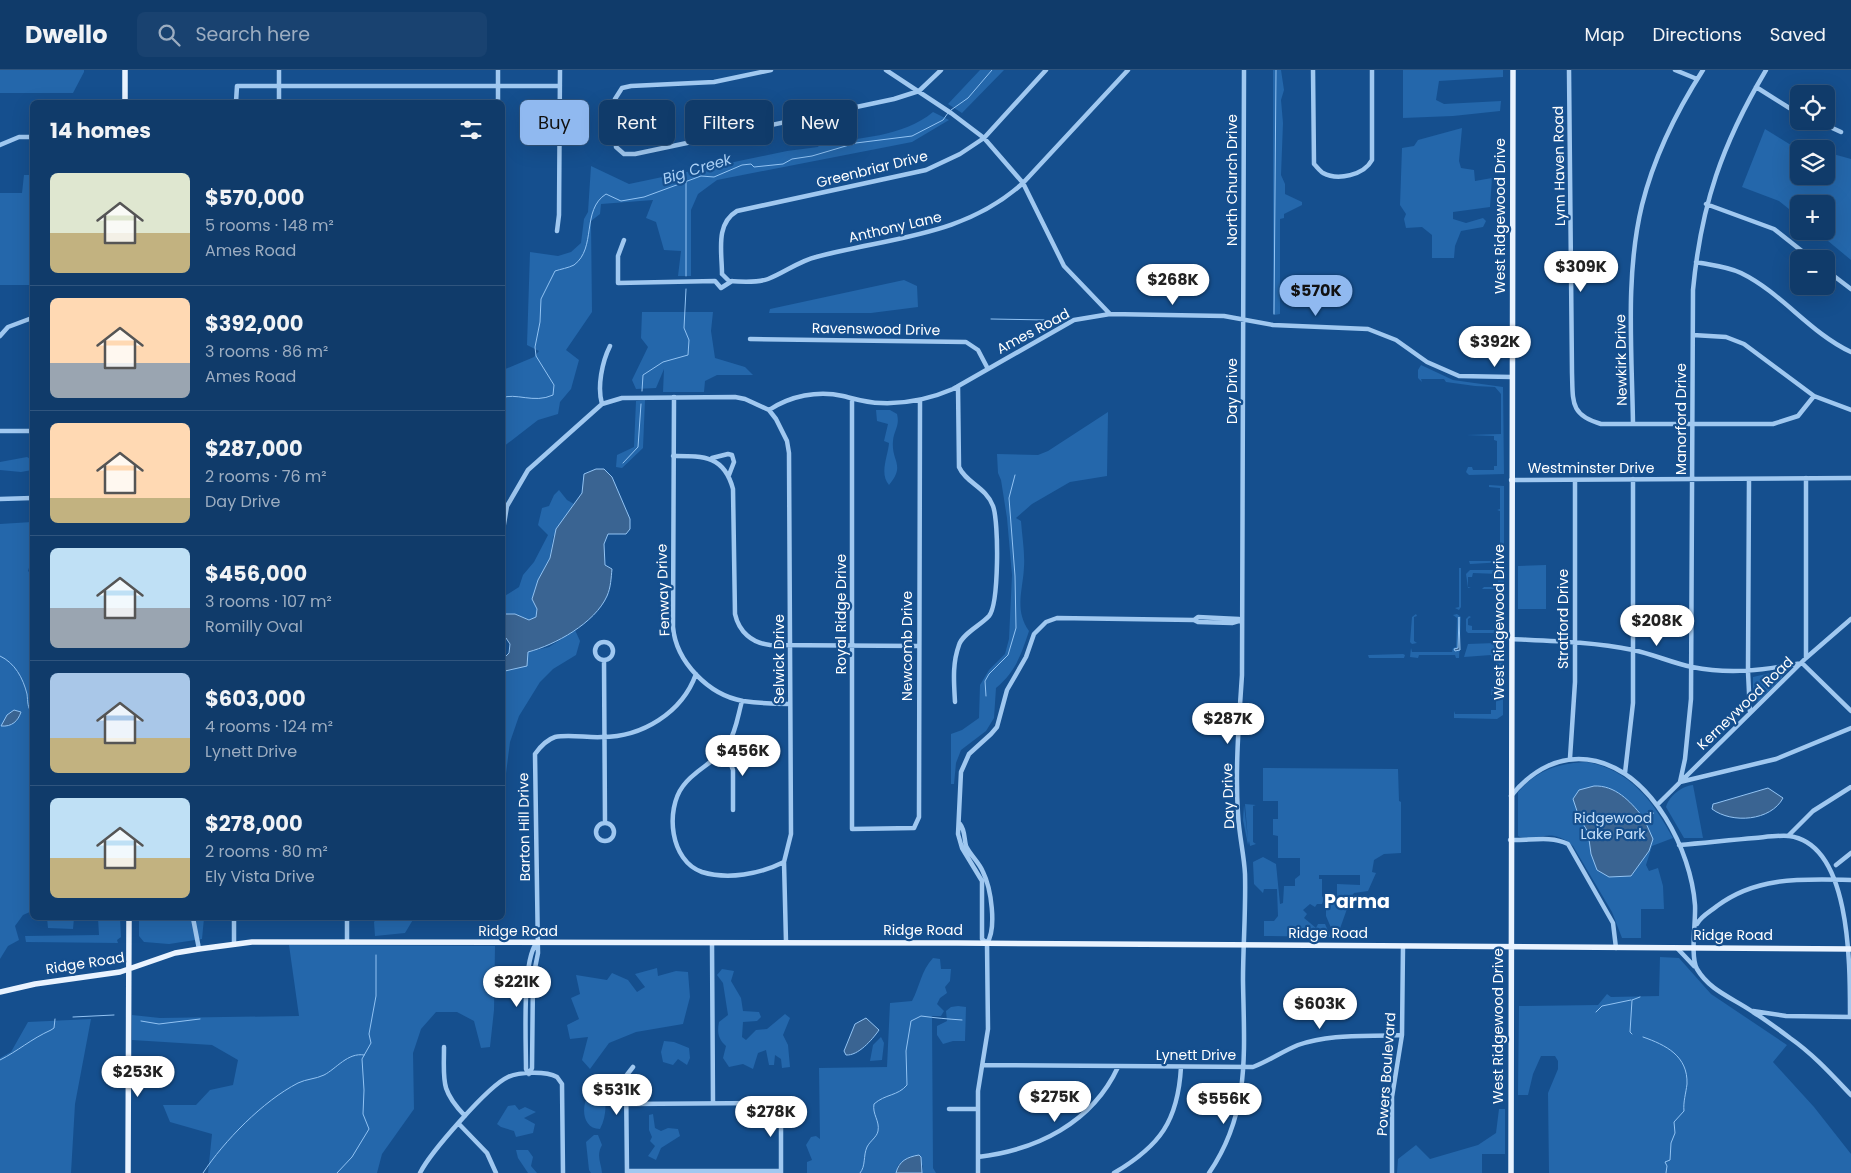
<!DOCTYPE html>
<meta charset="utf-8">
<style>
body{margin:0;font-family:Poppins,sans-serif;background:#194270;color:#f1f3f6;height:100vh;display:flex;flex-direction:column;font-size:19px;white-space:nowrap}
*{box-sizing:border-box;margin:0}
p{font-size:16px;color:#9cadc1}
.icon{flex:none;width:28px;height:28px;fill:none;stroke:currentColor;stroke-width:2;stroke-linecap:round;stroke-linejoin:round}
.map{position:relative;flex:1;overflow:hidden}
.panel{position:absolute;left:30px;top:30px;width:475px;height:820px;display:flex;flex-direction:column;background:#103b6a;border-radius:8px;box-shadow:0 5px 20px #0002,0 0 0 1px #30557e}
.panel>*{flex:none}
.top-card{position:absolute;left:520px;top:30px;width:475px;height:45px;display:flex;gap:10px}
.controls{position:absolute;left:1790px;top:15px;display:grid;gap:10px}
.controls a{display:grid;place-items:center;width:45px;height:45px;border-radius:8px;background:#103b6a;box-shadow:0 5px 20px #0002,0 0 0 1px #30557e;font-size:25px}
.price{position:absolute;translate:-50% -42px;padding:0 11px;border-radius:18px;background:#fff;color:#222;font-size:16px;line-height:32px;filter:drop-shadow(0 1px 2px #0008)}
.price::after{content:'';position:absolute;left:50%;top:30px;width:15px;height:11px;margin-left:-8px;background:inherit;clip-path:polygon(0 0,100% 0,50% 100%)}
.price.active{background:#90b9f0;color:#111}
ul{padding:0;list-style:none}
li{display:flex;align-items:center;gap:15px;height:125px;padding:0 20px}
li+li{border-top:1px solid #30557e}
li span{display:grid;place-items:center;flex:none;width:140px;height:100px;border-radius:8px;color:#555}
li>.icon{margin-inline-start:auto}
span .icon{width:60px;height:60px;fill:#fffc;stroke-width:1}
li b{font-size:21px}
h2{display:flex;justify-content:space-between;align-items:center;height:60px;padding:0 20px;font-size:21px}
.tag{padding:0 18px;border-radius:8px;background:#103b6a;box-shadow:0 5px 20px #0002,0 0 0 1px #30557e;font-size:18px;line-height:45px}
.tag.active{background:#90b9f0;color:#111}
header{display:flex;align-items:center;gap:30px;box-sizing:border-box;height:70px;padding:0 25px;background:#103b6a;border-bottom:1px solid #30557e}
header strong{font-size:24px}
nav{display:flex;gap:28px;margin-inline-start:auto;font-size:18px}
.search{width:350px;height:45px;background:#194270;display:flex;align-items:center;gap:12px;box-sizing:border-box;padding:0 18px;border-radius:8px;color:#9cadc1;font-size:19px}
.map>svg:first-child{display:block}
</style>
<header>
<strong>Dwello</strong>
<div class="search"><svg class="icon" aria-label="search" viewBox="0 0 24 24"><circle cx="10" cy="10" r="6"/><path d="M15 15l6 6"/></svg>Search here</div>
<nav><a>Map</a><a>Directions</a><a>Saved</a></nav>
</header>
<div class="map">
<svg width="1851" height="1103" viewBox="0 0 1851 1103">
<rect width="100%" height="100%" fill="#154f8e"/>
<path fill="#2467ab" d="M0 0H84V2L73 23H0Z
M980 0H1004L962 43 948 34Z
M1273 0H1281L1284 20 1281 30 1283 53 1281 105 1285 114V124L1302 132V135L1284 144V148L1280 149V244L1274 245 1273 242Z
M1403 0H1503V7L1439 11 1436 30 1444 34 1501 31 1500 41 1453 46 1403 48Z
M933 42 949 50 912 72 717 110 698 124 691 140V206H678L681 181 664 180 656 152 646 148 653 130 601 134 600 144 591 151 592 242 566 280 579 290 571 319 560 332 558 344 538 350 503 377V300L534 287 539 281 527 275 530 182 558 186 571 182 581 173 584 149 588 142 591 96 629 114 787 81 818 77 820 74C858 68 903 67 933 42Z
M1462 58 1459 91 1461 98 1474 100 1475 111 1492 108 1490 137 1453 142V149L1466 153 1483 148 1486 151 1483 157 1461 161 1455 176 1454 188H1432V165L1422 157 1406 158 1404 149 1406 144 1400 135 1402 78 1414 76 1418 70Z
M1765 59 1799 80V106H1826V82L1851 89V190L1816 161H1826V134H1799V147L1779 131 1742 117Z
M24 105H32V215H0V123H22Z
M904 210 917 216 918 237 871 243H769L770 239Z
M642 242H713L711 261 715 288 745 297 753 305H717L705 311 704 322H663L664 299 656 318 636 319 632 310 648 277 641 268Z
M1421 295 1453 310 1503 317 1504 404 1469 405 1466 402 1468 397H1472L1473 400H1494V396H1497V371L1494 370V366L1466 365 1501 364V324L1495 317 1475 316 1446 312 1444 309H1421L1422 312 1418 308V300Z
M645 330 643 378 622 398 616 397 617 385 634 377 636 331Z
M876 340H890L897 344C900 356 894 360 893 371 891 391 906 395 889 415 879 404 888 386 889 373L884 371 888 354 877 351Z
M1108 342 1107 406 1070 412 1032 434 1016 448 1021 451C1022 466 1025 482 1024 497 1023 520 1014 540 1029 561 1021 585 1016 601 996 618L994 648 986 661 961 680 956 693 954 714H951V664L962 660 979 648 980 615 989 600 1005 584 1009 569 1012 505 1007 448 1001 410 998 403 997 384 1038 385 1048 381Z
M27 387 32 390V400L21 402 0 400V392Z
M1489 415 1504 416V492L1470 494 1469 491H1496L1497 487H1500V441L1497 440 1500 439V418L1489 417Z
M559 420 567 430 574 434 553 467 550 488 538 510 532 529 537 539 536 547 530 550 515 544H503V527L519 517 523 505 534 492 548 465 538 455 542 438 549 436 554 425Z
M32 452V487L28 501 32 505V841L23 845 15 856 19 870 8 876 0 889V454Z
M1546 495V539H1518V496Z
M1459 498H1461V537L1459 540 1455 538 1459 537Z
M1470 500H1501L1504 503 1503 563H1468L1466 561V549L1469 546 1471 547 1468 549V555L1472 556V560H1497L1502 550 1501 523 1494 519H1482L1484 517H1498V504L1473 503 1472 507H1468V517L1471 518H1468L1466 504Z
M1416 544 1417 546 1414 547V571L1417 573 1412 574 1410 572 1412 547Z
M1457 544 1461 547 1459 588H1456L1455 585H1419L1418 588 1410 587 1411 578 1412 582H1452L1453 578 1456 577 1457 548 1453 545Z
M575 560 580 571 576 585 553 599 540 612 519 646 510 672 503 727V599L505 601 528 582 549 577Z
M1495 573 1503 575V645L1497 649 1454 648V641L1455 644H1491V640H1496V625H1491L1492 616H1496V589H1492L1491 585 1464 587 1468 574Z
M1368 585 1403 584 1405 585 1404 588H1369Z
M1779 601 1783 602 1782 608 1758 632 1753 633V607Z
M1587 692C1630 700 1653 731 1673 768L1652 776 1646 795 1649 801 1658 798 1663 816 1664 839H1641V868H1622L1612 842 1573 776C1548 754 1537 775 1518 766V722C1537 700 1559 693 1587 692Z
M1263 698 1398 699 1399 731 1401 732V783L1384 784 1374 790 1372 802 1376 803 1368 821 1354 823 1346 834 1348 836 1337 867H1335L1326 846V835L1328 832H1337V814L1360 815V805H1319V809H1322V826L1324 829 1322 834H1317L1315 837 1310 834 1303 840 1307 844 1304 848 1316 858 1318 854H1325L1331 867 1264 866V851H1274L1278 846 1277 819H1264L1263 823 1254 814 1253 792 1263 787 1276 794 1280 834 1283 833 1284 816H1295V809L1300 805V788H1278V766L1273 765V749H1278V731H1263Z
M1693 715 1703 768H1684L1666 737C1669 726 1682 716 1693 715Z
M1245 734 1256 735 1253 736V772L1256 774 1250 776 1249 771 1248 775 1243 750 1244 735 1248 770Z
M47 848H74L73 859 48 858Z
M98 848H120L121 867 117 870 118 873 26 872 25 866 99 865Z
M139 848H204L202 869 169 874 144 872 139 866Z
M377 848H414L405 863 375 866 374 852Z
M289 875 495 876 494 940 490 977 481 978 474 951 457 942H436L421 959 413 983 414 1039 382 1084 377 1103H208L212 1064 170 1052 163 1035H196L210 1020 233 1015 238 990 212 975 132 970V945L160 948 299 946Z
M1660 887 1679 888 1711 924 1787 975 1773 992 1814 1037 1851 1084V1103H1549L1548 1023 1558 999V991L1555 986H1541L1533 1004 1528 1025H1518L1519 936 1598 935 1607 924 1611 927 1659 926Z
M933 888 940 889 941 899H951L950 911 945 917 947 923 940 928 937 934 944 941 941 946H932L933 1098 936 1103H922L923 1096 914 1086 898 1095 896 1103H807V1092L812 1090 806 1075 811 1067 816 1066 820 1069 819 998 887 997 890 933 912 931C920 916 921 901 933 888Z
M657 898 658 906 676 901 688 902 690 927 683 954 636 962 609 973 590 999 582 990 588 967 570 969 567 955 579 949 571 928 580 924 576 905 607 910 612 903 628 910 637 922 645 917 635 904Z
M722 899 734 901 731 911 741 928 743 941 759 942 761 947 757 951 743 952 742 967 746 970 756 960 767 959 785 944 790 948 783 965 788 975 790 997 782 998 781 989 775 985 774 995H769L766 980 758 983 753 999 743 994 729 997 723 988 726 976C718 969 717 962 719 952L728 945 723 913 717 905Z
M958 936 966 937 965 971H953L943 974 937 965V956L947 951 946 941 951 937Z
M91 949 75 1034 71 1103H0V988L11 982 28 952Z
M881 967 884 973 882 990 870 991 873 975Z
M664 971 674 972 689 978 690 988 687 995 678 989 673 995 663 992 661 982Z
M602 1015C607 1029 607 1046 600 1059 586 1059 582 1045 585 1033 586 1027 592 1020 595 1016Z
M515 1035 519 1040 525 1037 536 1042 524 1048 535 1054 533 1063 516 1067 514 1061 501 1057 497 1054 508 1036Z
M1499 1039H1505V1084H1482V1103H1397L1398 1089 1416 1075 1430 1089 1478 1075 1496 1063Z
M653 1044 655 1058 661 1061 668 1058 678 1059 680 1066 661 1078 656 1090 648 1086 655 1076 650 1071 652 1067 649 1060V1045Z
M594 1065H598L602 1075C596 1086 601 1092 602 1103H591L589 1100 586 1072Z
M516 1080H528L533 1087 531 1096 537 1103H528L518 1088Z"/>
<path fill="#3a6492" stroke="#92c3f3" d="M596 399H604L612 407 630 449V459L626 464H608L604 474 605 495 612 499C611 508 611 517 607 526 595 553 555 575 528 582L527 596 505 601 503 599V589L509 583 510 574 506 568 503 567V544H515L529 550 536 547 537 539 532 529 538 510 550 488 556 459 582 423 584 404Z
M1459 547 1460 580 1455 581 1454 579 1458 578Z
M14 640 21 642C18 651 12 657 1 656L7 645Z
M1594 716C1615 715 1630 731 1642 746L1649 742 1654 743 1645 751 1653 769 1649 781 1631 806 1609 807 1597 800 1591 784 1588 762 1579 747 1573 729 1579 720Z
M1768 718 1783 728C1771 751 1732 754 1712 739L1713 734 1717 733Z
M866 948 879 960C872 970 858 986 846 985L844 981 855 954Z
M919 1085 921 1087 922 1103H896C899 1091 907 1087 919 1085Z"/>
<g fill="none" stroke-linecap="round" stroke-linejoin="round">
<path stroke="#92c3f3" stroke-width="1" d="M951 40 968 28 992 0
M686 206V112
M1274 244 1276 0
M991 249 1048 250
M642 321 643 305 663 292 688 285 689 270 684 258 686 219
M502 328C515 322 534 334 553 325L554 315 536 286 535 277 540 252 541 229 555 201C561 199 568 198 574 195 597 178 581 140 606 124L621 131 644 127 701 106 714 107 742 95 751 94 754 97 783 94 792 89 812 86 856 73 912 66 943 50 948 43
M623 393 638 377 641 334
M0 586C15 593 23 608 27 624 28 632 27 637 32 643
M986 626 985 611 989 604 1008 585 1016 558 1015 506 1009 428 1015 405
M1596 942 1602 936 1631 930
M73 947 114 945
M141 951 159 954 200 949
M1632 964 1630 962 1632 930 1640 927
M1643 967C1666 975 1688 986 1687 1014 1686 1023 1683 1032 1684 1041L1674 1052 1675 1063 1671 1073 1670 1090 1665 1092 1667 1096 1666 1103
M0 990C18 981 31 969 51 960L54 958 55 949
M203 1103C224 1071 263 1031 298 1013 306 1009 316 1009 324 1005 336 999 348 982 364 985
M337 1103 352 1087 369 1059 363 1044 364 1020 362 989 371 973 369 964 376 926V885
M860 1103C866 1096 863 1086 867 1077 870 1071 877 1067 878 1061 880 1051 872 1044 874 1034 885 1024 898 1026 907 1015L906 981 911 951 921 946C936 948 948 949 962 950"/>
<path stroke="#a0c8f0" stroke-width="4.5" d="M771 0 714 12 631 16 622 18 615 29 616 77 624 84H635L894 29 919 21 941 0
M886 0 951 43 984 68 1023 113 1064 196 1110 244
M1313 0 1314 94C1317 97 1320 101 1323 103 1338 111 1364 105 1372 90V0
M1569 0 1572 303C1573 332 1570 345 1601 354H1773L1798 346 1814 326
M1675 0 1697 9
M1766 0C1722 74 1701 135 1693 220L1691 629 1685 689 1680 712 1776 689 1851 658
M1756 17 1799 44
M221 32H236L237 16H560
M279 32V0
M498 32V0
M1817 51 1841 62
M0 75 19 67H32
M1706 134 1774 159 1812 189
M557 161 559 145 560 0
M624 170 618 186V213L715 211 721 218 732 211
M1696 192C1710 195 1727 196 1741 203 1782 223 1810 263 1851 282
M1826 200 1851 219
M722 204 729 211C741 212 757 213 768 209 784 203 799 191 816 187 890 167 963 167 1023 113L1128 0
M722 204C722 182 715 154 737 141L926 100 960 84 984 68 1046 0
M1693 265 1726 267 1744 274 1814 326 1851 340
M0 266 8 257 32 248
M750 269 966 272 978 280 988 299
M674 327 673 557C676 592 709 625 743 631 759 633 775 634 790 634
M852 329V759L914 758 919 747 920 331
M602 334C597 317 602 292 610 276
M769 340C790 326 818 320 843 326 855 329 868 333 881 333 906 334 930 329 953 319L1074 250 1110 244 1224 246 1273 255 1368 259 1396 270 1427 292 1459 306 1512 307
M1633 354C1632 282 1625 205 1642 135 1654 87 1676 42 1703 0
M0 361H32
M673 386C703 386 724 385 733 419L735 544C739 562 752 573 770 575L918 576
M712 388 728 384 732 385 734 392 729 405
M1806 408V588
M1749 409 1748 602 1750 643
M1511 410 1851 408
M0 429 32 428
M502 466 507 436 528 400 602 334 622 328 735 327 745 329 769 340 776 349 787 371 789 383 791 764 784 792 786 872
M1194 550 1198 547 1239 549
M1511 569C1552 571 1593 572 1633 580 1653 584 1672 593 1692 597 1731 605 1764 600 1802 593L1851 641
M595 581a9 9 0 1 1 18 0a9 9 0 1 1-18 0Z
M604 590 605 753
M742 631C738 645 736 662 728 674 717 692 695 699 683 716 665 740 670 791 702 802 728 810 760 804 784 792
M955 632C954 613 952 594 959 575 962 564 981 555 989 546 999 534 999 452 993 436 986 417 966 413 959 397L958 316
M725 679 733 700V740
M1570 688 1575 612V410
M1625 703 1633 633V409
M1511 726C1532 700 1561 683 1596 691 1653 705 1691 780 1695 835 1696 851 1690 887 1697 899 1710 921 1733 928 1753 942 1766 950 1778 959 1790 968 1813 984 1832 1005 1851 1025
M1657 735 1806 588 1851 549
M596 762a9 9 0 1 1 18 0a9 9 0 1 1-18 0Z
M960 754C965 760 964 768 966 776 970 785 979 792 983 802 991 818 997 858 987 873
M1788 766 1813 741 1851 717
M1510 770C1529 771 1550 765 1568 774L1613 853 1616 878
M1679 775C1704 773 1730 770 1755 768 1766 767 1779 765 1789 766 1851 774 1850 894 1850 947
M1836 795 1851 783
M193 848 199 879
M234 848V874
M347 848V872
M1697 854C1701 846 1710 842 1717 836 1757 806 1803 809 1851 810
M712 873 713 1033
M987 873 982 869V811L962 778 958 764 961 702 969 684 991 664 997 657 1007 620 1026 587 1034 564 1046 552 1057 548 1194 550 1198 552 1232 553 1242 550
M1677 878 1694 896
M1753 941 1786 946 1851 947
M444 977C444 1011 440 1020 465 1046
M984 995 1253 997C1269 991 1283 981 1298 975 1332 963 1368 967 1402 965
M529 1004 532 998 533 908 538 883 535 684C540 677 546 670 555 667 569 664 588 668 602 667 642 667 682 643 696 604
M529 1004 526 999C526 972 522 892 536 874
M626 1034 781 1033V1103
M949 1039H978
M459 1054 487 1083 496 1103
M978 1087C1037 1080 1092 1053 1118 997
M627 1101H781
M420 1103C430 1083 488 1016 508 1007 519 1002 546 1001 557 1007L562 1014 563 1103
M627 1103 626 1006 633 997
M978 1103V1021L988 959 987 873
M1114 1103C1160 1076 1178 1051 1181 997
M1209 1103C1251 1042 1244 981 1243 910 1243 875 1246 840 1245 804 1244 784 1239 765 1238 744 1235 698 1239 651 1242 605L1244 0
M1392 1103V1027L1402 965 1403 876"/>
<path stroke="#e9f3ff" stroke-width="5.5" d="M125 0V32
M0 922 35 914 120 902 175 883 199 879 252 872 957 873 1851 879
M128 1103 129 848
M1511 1103 1513 0"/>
</g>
<g text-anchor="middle" stroke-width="4.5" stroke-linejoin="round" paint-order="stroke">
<g font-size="14" fill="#fff" stroke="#154f8e">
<text transform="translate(1559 96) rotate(-91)" y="5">Lynn Haven Road</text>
<text transform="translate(872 99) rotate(-14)" y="5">Greenbriar Drive</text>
<text transform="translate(1232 110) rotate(-90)" y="5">North Church Drive</text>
<text transform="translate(1500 146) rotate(-90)" y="5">West Ridgewood Drive</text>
<text transform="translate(895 157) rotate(-13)" y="5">Anthony Lane</text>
<text transform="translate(876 259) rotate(1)" y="5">Ravenswood Drive</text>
<text transform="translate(1033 261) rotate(-28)" y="5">Ames Road</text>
<text transform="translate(1621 290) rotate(-91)" y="5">Newkirk Drive</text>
<text transform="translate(1232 321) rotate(-90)" y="5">Day Drive</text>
<text transform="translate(1681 349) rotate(-90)" y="5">Manorford Drive</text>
<text x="1591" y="403">Westminster Drive</text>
<text transform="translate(663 520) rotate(-92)" y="5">Fenway Drive</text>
<text transform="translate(841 544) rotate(-90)" y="5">Royal Ridge Drive</text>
<text transform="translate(1563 549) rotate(-90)" y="5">Stratford Drive</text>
<text transform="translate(1499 552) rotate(-90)" y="5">West Ridgewood Drive</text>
<text transform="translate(907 576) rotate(-90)" y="5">Newcomb Drive</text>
<text transform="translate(779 589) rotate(-90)" y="5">Selwick Drive</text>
<text transform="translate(1745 633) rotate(-44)" y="5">Kerneywood Road</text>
<text transform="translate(1228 726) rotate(-92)" y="5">Day Drive</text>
<text transform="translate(524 757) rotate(-91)" y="5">Barton Hill Drive</text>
<text x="923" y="865">Ridge Road</text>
<text x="518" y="866">Ridge Road</text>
<text x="1328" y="868">Ridge Road</text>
<text x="1733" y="870">Ridge Road</text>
<text transform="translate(85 893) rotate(-9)" y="5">Ridge Road</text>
<text transform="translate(1498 956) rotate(-90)" y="5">West Ridgewood Drive</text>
<text x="1196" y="990">Lynett Drive</text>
<text transform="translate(1386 1004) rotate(-86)" y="5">Powers Boulevard</text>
</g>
<g font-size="14" fill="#c7e1fb" stroke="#154f8e">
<text x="1613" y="753">Ridgewood<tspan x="1613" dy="16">Lake Park</tspan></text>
</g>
<g font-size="15" font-style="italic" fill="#acd2f7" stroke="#154f8e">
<text transform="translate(697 99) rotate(-17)" y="5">Big Creek</text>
</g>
<g font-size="19" font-weight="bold" fill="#fff" stroke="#154f8e">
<text x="1357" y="838">Parma</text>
</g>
</g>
</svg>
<div class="controls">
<a><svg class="icon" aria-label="locate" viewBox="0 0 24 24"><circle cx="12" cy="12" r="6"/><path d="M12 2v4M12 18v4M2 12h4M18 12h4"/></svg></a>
<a><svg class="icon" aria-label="layers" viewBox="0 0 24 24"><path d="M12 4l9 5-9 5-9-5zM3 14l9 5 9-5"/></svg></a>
<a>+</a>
<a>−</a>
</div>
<b class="price" style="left:1581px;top:223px">$309K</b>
<b class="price" style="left:1173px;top:236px">$268K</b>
<b class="price active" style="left:1316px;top:247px">$570K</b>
<b class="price" style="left:1495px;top:298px">$392K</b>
<b class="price" style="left:1657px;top:577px">$208K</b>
<b class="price" style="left:1228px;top:675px">$287K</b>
<b class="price" style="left:743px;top:707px">$456K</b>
<b class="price" style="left:517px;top:938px">$221K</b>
<b class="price" style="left:1320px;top:960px">$603K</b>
<b class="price" style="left:138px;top:1028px">$253K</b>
<b class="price" style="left:617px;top:1046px">$531K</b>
<b class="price" style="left:1055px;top:1053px">$275K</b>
<b class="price" style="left:1224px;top:1055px">$556K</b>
<b class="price" style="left:771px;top:1068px">$278K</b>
<div class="top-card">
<a class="tag active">Buy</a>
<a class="tag">Rent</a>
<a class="tag">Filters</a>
<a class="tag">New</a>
</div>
<section class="panel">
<h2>14 homes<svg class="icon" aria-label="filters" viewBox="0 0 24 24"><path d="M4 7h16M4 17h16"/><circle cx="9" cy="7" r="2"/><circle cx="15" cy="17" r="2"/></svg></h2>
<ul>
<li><span style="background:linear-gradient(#dfe7d0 60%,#c2b280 0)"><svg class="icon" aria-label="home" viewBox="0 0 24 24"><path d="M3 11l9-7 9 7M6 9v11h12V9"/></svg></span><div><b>$570,000</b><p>5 rooms · 148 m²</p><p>Ames Road</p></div></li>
<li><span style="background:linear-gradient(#ffd9b3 65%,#9aa5b1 0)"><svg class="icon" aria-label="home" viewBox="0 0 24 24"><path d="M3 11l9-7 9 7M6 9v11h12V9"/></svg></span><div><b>$392,000</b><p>3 rooms · 86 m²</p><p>Ames Road</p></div></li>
<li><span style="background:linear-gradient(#ffd9b3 75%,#c2b280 0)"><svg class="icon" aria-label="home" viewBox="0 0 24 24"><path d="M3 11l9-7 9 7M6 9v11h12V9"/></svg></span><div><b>$287,000</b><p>2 rooms · 76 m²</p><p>Day Drive</p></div></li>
<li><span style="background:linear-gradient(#bfe0f5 60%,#9aa5b1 0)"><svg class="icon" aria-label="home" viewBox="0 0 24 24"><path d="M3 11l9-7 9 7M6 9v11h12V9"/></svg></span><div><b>$456,000</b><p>3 rooms · 107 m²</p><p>Romilly Oval</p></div></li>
<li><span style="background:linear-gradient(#a9c7e8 65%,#c2b280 0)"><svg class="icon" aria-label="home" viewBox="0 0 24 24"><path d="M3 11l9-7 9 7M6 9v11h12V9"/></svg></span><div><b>$603,000</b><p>4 rooms · 124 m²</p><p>Lynett Drive</p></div></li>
<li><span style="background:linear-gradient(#bfe0f5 60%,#c2b280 0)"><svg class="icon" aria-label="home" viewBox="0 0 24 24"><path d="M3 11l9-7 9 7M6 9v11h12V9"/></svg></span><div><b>$278,000</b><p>2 rooms · 80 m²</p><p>Ely Vista Drive</p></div></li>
</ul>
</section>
</div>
